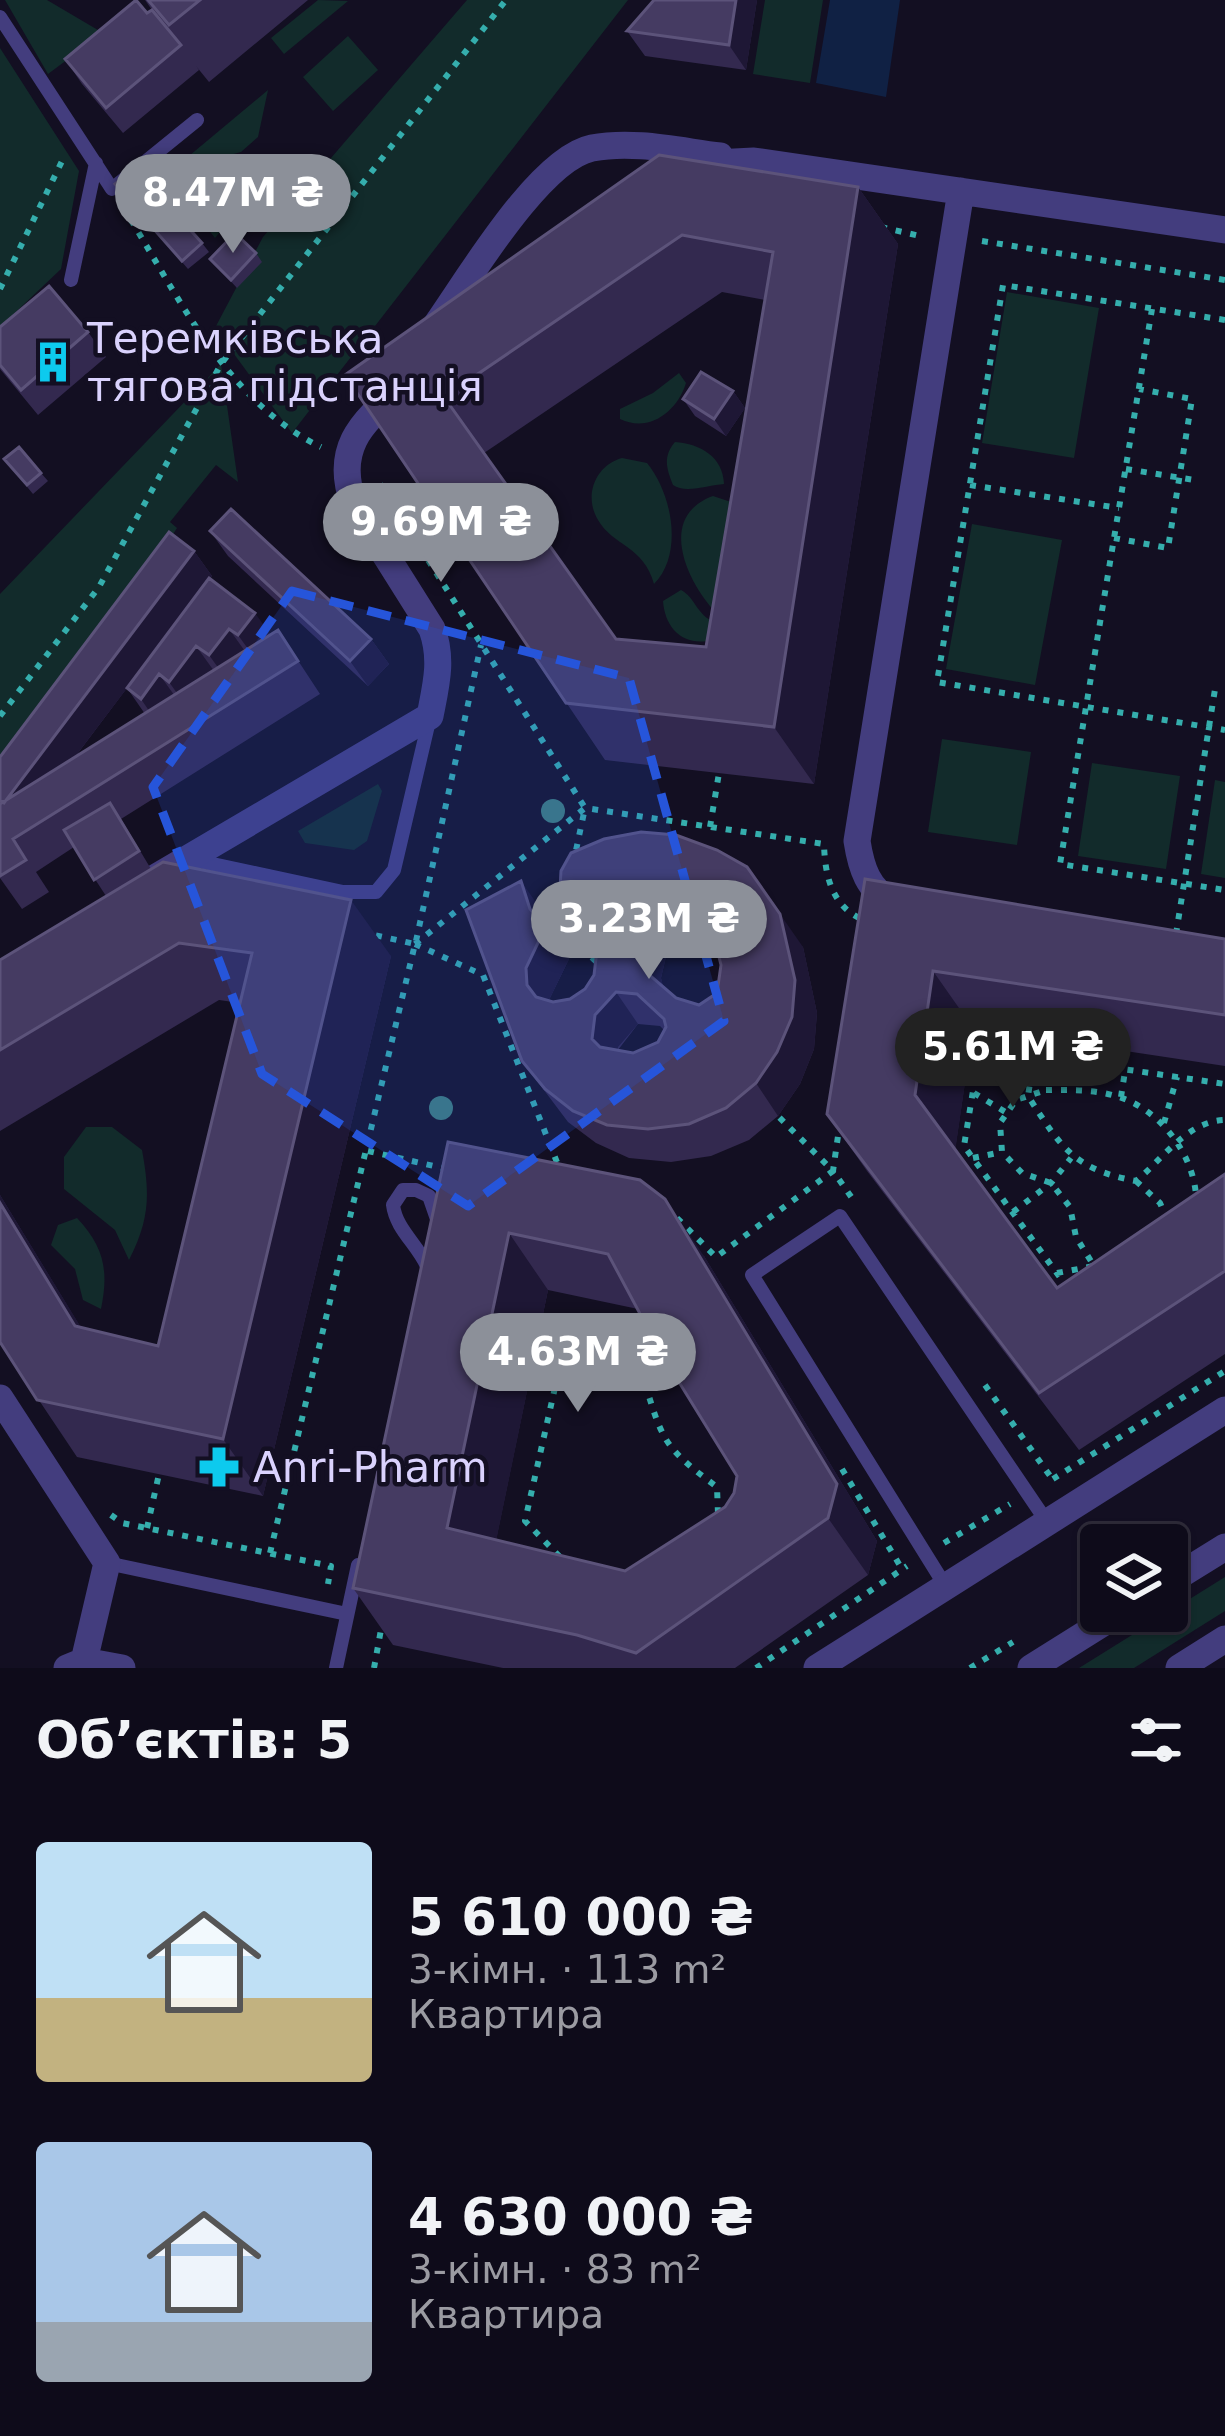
<!DOCTYPE html>
<html lang="uk">
<meta charset="utf-8">
<style>
body{margin:0;font-family:"DejaVu Sans",sans-serif;background:#1c1927;color:#f1f3f6;height:100vh;display:flex;flex-direction:column;font-size:45px;white-space:nowrap}
*{box-sizing:border-box;margin:0}
p{font-size:39px;color:#9b9ba2}
.icon{flex:none;width:66px;height:66px;fill:none;stroke:currentColor;stroke-width:2;stroke-linecap:round;stroke-linejoin:round}
.map{position:relative;height:1668px;overflow:hidden}
.details{display:flex;flex-direction:column;background:#0e0b1a;flex:1}
.details>*{flex:none}
.fabs{position:absolute;left:1080px;top:1524px;display:grid;gap:24px}
.fabs a{display:grid;place-items:center;width:108px;height:108px;border-radius:12px;background:#0e0b1a;box-shadow:0 3px 9px #0004,0 0 0 3px #2e2b39;font-size:60px}
.price{position:absolute;translate:-50% -102px;padding:0 27px;border-radius:42px;background:#8c9099;color:#fff;font-size:39px;line-height:78px;filter:drop-shadow(0 3px 6px #0008)}
.price::after{content:'';position:absolute;left:50%;top:72px;width:36px;height:27px;margin-left:-18px;background:inherit;clip-path:polygon(0 0,100% 0,50% 100%)}
.price.current{background:#222;color:#fff}
ul{padding:0;list-style:none}
li{display:flex;align-items:center;gap:36px;height:300px;padding:0 36px}
li span{display:grid;place-items:center;flex:none;width:336px;height:240px;border-radius:12px;color:#555}
li>.icon{margin-inline-start:auto}
span .icon{width:144px;height:144px;fill:#fffc;stroke-width:1}
li b{font-size:51px}
h2{display:flex;justify-content:space-between;align-items:center;height:144px;padding:0 36px;font-size:51px}
.map>svg:first-child{display:block}
</style>
<div class="map">
<svg width="1225" height="1668" viewBox="0 0 1225 1668">
<rect width="100%" height="100%" fill="#130f22"/>
<path fill="#122b2b" d="M5 0H47L103 33 48 74Z
M318 0 348 1 284 54 271 38Z
M467 0H628L292 433 215 328 263 237Z
M765 0H823L810 83 753 74Z
M348 36 378 70 333 111 303 77Z
M0 48 79 171 61 269 0 327Z
M268 90 258 137 241 152 171 171Z
M242 160 255 174 243 210 240 208 215 238 169 179Z
M1007 292 1099 308 1074 458 982 443Z
M221 364 238 482 216 465 170 522 177 528 0 803V594Z
M679 373 686 383C677 412 649 433 620 419V409L653 393Z
M675 442C701 444 723 457 724 484 709 485 685 494 673 485 666 468 663 456 675 442Z
M622 458 647 463C672 493 684 554 654 584 644 546 613 546 598 520 583 495 596 465 622 458Z
M713 496 731 502 719 616C688 585 655 517 713 496Z
M972 524 1062 540 1035 685 946 669Z
M681 590C695 597 697 616 715 622L712 640C684 647 665 629 663 601Z
M942 739 1031 752 1017 845 928 832Z
M1092 763 1180 776 1166 869 1078 856Z
M1215 780 1225 782V878L1201 874Z
M378 784 382 791 367 841 354 850 305 843 298 831Z
M86 1127H112L142 1150C150 1194 150 1219 129 1260L115 1230 64 1189V1157Z
M77 1218C104 1247 109 1270 101 1309L83 1300 75 1269 51 1245 58 1225Z
M1225 1577V1611L1134 1668H1079Z"/>
<path fill="#102144" d="M830 0H900L886 97 816 83Z"/>
<g fill="none" stroke-linecap="round" stroke-linejoin="round">
<path stroke="#35aead" stroke-width="6" stroke-dasharray="6 9" stroke-linecap="butt" d="M123 207C177 293 226 402 321 447
M881 227 924 237
M982 241 1225 280
M0 289 64 157
M1152 309 1060 864 1225 890
M1225 320 1003 285 937 682 1225 730
M1126 469 1194 480
M380 484 585 808 575 855
M970 485 1119 508
M1114 538 1168 548 1192 399 1139 389
M0 716 99 587 221 364 506 0
M710 827 719 773
M567 891C559 926 575 942 600 965
M1176 934 1216 683
M416 941 481 645
M415 944 585 808 824 844C825 877 832 908 866 921
M415 944 483 975 560 1170
M979 1048 1225 1084
M980 1048 964 1146 1067 1287
M1034 1057 1028 1096C1061 1147 1073 1169 1136 1181 1163 1159 1187 1121 1225 1120
M1076 1064 1082 1090
M1046 1090C1070 1090 1095 1089 1119 1097 1182 1117 1225 1208 1173 1255 1148 1271 1122 1273 1094 1266L1076 1237 1070 1207 1051 1183 1022 1173 1002 1152 1000 1123 1007 1113 1016 1100Z
M974 1093 1007 1113
M1121 1097 1125 1071
M840 1122 833 1171 852 1198
M1164 1123 1177 1077
M368 1151 447 1169
M973 1158 1002 1152
M1136 1181 1160 1203 1167 1219
M1013 1212 1051 1183 1071 1158
M677 1218 716 1257 833 1171 778 1116
M1057 1273 1094 1266
M541 1326 588 1337
M591 1338C649 1349 641 1388 662 1432 672 1454 697 1472 717 1487L718 1514 699 1547 668 1567 636 1577 563 1560 525 1521 563 1352Z
M985 1385 1053 1480
M842 1469 902 1569
M1053 1479 1225 1371
M111 1515 122 1523 331 1566 328 1584
M147 1528 159 1474
M944 1543 1010 1504
M270 1553 415 944 370 934
M374 1668 382 1624
M756 1668 907 1566
M970 1668 1013 1642"/>
<path stroke="#433d7e" stroke-width="14" d="M0 17 112 189 197 120
M71 280 96 163
M194 860 343 892H376L394 870 429 721
M427 1266C417 1244 396 1229 393 1205L403 1190H416L429 1196 438 1222
M107 1563 347 1614
M946 1587 752 1275 840 1216 1047 1522
M336 1668 358 1565"/>
<path stroke="#433d7e" stroke-width="27" d="M683 174 715 163 754 161 1225 230
M436 325C468 280 539 159 592 148 634 140 679 151 720 156
M143 885 430 716C436 685 443 660 432 629L354 505C334 451 359 423 400 390
M893 902C868 891 861 867 857 841L961 191
M0 1398 107 1563 84 1661 67 1668
M1167 1583 1225 1547
M84 1661 122 1668
M817 1668 1225 1410
M1031 1668 1122 1611
M1179 1668 1225 1639"/>
</g>
<g fill="#3e7e7a">
<circle cx="553" cy="811" r="12"/>
<circle cx="441" cy="1108" r="12"/>
</g>
<path fill="#33294f" fill-rule="evenodd" d="M145 0H308L209 82 196 66 199 70 123 133 82 84 65 59 147 13 152 10Z
M757 0 746 70 645 56 627 31Z
M659 155 858 187 898 244 814 784 605 760 345 375ZM722 292 765 300 706 647 616 639 484 453Z
M134 168 154 194 135 209 115 184Z
M136 209 202 243 209 252 188 269Z
M256 253 262 262 237 288 210 259Z
M0 327 88 332 106 357 38 415 0 369Z
M733 391 745 408 726 436 695 416 683 399Z
M4 459 41 473 48 481 33 494Z
M210 531 371 639 389 664 368 686 228 556Z
M194 551 212 576 210 579 271 635 278 630 320 694 121 819 151 869 391 956 263 1496 77 1457 0 1342V1195L81 1328 158 1346 240 1003 219 1000 0 1131V960L106 896 74 847 36 872 49 892 22 909 0 878V757ZM127 688 145 714 75 757Z
M604 839 803 947 817 1013 814 1049 800 1084 778 1116 749 1140 711 1156 671 1162 629 1158 596 1143 568 1122 522 1061 544 914 550 931 569 959 549 1000 553 1002 570 999 585 989 594 975 597 950 593 934 560 889ZM691 927 712 930 721 965 717 993 699 1005 676 998 663 987 661 978 668 948 677 935ZM638 1024 660 1026 664 1030 658 1042 633 1053 618 1050Z
M865 879 1225 939V1066L973 1028 955 1150 1057 1288 1225 1174V1354L1079 1450 867 1171 827 1114Z
M448 1142 704 1256 877 1541 868 1575 735 1668H503L393 1645 353 1588ZM548 1290 638 1309 737 1476 734 1493 725 1507 625 1571 496 1540Z"/>
<path fill="#1e1735" d="M736 0H757L746 70 729 45Z
M858 187 898 244 814 784 774 727Z
M733 391 745 408 726 436 714 419Z
M194 551 212 576 21 828 4 803Z
M255 613 273 638 256 660 238 635Z
M229 629 247 654 227 680 209 655Z
M371 639 389 664 368 686 350 661Z
M196 646 214 671 187 707 169 682Z
M159 674 177 699 158 724 141 699Z
M521 881 544 914 550 931 569 959 549 1000 550 1018 527 985 526 968 530 909Z
M351 900 391 956 263 1496 223 1439Z
M655 903 677 935 668 948 661 978 669 1006 647 973 638 946 645 915Z
M780 914 803 947 817 1013 814 1049 800 1084 778 1116 756 1083Z
M933 971 973 1028 955 1152 915 1095Z
M616 992 638 1024 618 1047 614 1071 592 1039 595 1015Z
M0 1195 115 1383 75 1326 0 1203Z
M665 1199 704 1256 877 1541 868 1575 828 1518Z
M509 1233 548 1290 487 1585 447 1528Z"/>
<path fill="#453b62" stroke="#5c537a" stroke-width="3" fill-rule="evenodd" d="M136 0 147 13 152 10 181 45 106 108 65 59Z
M148 0H200L169 25Z
M654 0H736L729 45 627 31Z
M659 155 858 187 774 727 566 703 345 375ZM682 235 773 252 706 647 616 639 444 397Z
M134 168 148 185 129 201 115 184Z
M156 192 202 243 182 261 136 209Z
M235 233 256 253 231 280 210 259Z
M49 286 88 332 21 390 0 365V327Z
M701 372 733 391 714 419 683 399Z
M19 447 41 473 27 485 4 459Z
M231 509 371 639 350 661 210 531Z
M169 532 194 551 4 803 0 800V757Z
M209 578 255 613 238 635 229 629 209 655 196 646 169 682 159 674 141 699 127 688Z
M278 630 298 661 13 839 26 860 0 876V804Z
M110 803 139 851 94 880 64 830Z
M641 832 676 835 717 850 747 867 780 914 795 980 792 1017 777 1052 756 1083 726 1108 689 1124 648 1129 607 1125 573 1111 545 1089 522 1061 466 910 521 881 530 909 546 926 526 968 527 985 536 997 553 1002 570 999 585 989 594 975 597 950 592 931 560 889 561 871 571 853 604 839ZM668 894 691 898 711 925 721 965 717 993 699 1005 676 998 647 973 638 946 645 915 655 903ZM616 992 637 994 664 1019 666 1027 658 1042 633 1053 600 1047 592 1039 595 1015Z
M163 862 351 900 223 1439 37 1400 0 1342V1203L75 1326 158 1346 252 953 179 943 0 1050V960Z
M865 879 1225 939V1015L933 971 915 1095 1057 1288 1225 1174V1271L1039 1393 827 1114Z
M448 1142 640 1180 665 1199 837 1484 828 1518 636 1653 577 1635 353 1588ZM509 1233 608 1254 661 1353 737 1476 734 1493 725 1507 625 1571 447 1528Z"/>
<path fill="#2655da" fill-opacity="0.2" stroke="#2655da" stroke-width="9" stroke-dasharray="24 15" stroke-linejoin="round" d="M292 591 629 678 724 1021 468 1206 262 1074 153 787Z"/>
<defs>
<g id="building-bare" transform="scale(3.24)"><path d="M-4-6H4V6H1V3H-1V6H-4ZM-2.5-4.3h1.7v1.8h-1.7ZM.8-4.3h1.7v1.8H.8ZM-2.5-1h1.7V.8h-1.7ZM.8-1h1.7V.8H.8Z" fill="#0dcaee" stroke="#130f22" stroke-width="2.5" paint-order="stroke"/></g>
<g id="pharmacy-bare" transform="scale(3.24)"><path d="M-2-6h4v4h4v4h-4v4h-4v-4h-4v-4h4Z" fill="#0dcaee" stroke="#130f22" stroke-width="2.5" paint-order="stroke"/></g>
</defs>
<g fill-rule="evenodd">
<use href="#building-bare" x="53" y="362"/>
<use href="#pharmacy-bare" x="219" y="1467"/>
</g>
<g text-anchor="middle" stroke-width="9" stroke-linejoin="round" paint-order="stroke">
<g font-size="42" fill="#dad2fd" stroke="#130f22" text-anchor="start">
<text x="87" y="353">Теремківська<tspan x="87" dy="48">тягова підстанція</tspan></text>
<text x="253" y="1482">Anri-Pharm</text>
</g>
</g>
</svg>
<div class="fabs">
<a><svg class="icon" aria-label="layers" viewBox="0 0 24 24"><path d="M12 4l9 5-9 5-9-5zM3 14l9 5 9-5"/></svg></a>
</div>
<b class="price" style="left:233px;top:256px">8.47M ₴</b>
<b class="price" style="left:441px;top:585px">9.69M ₴</b>
<b class="price" style="left:649px;top:982px">3.23M ₴</b>
<b class="price current" style="left:1013px;top:1110px">5.61M ₴</b>
<b class="price" style="left:578px;top:1415px">4.63M ₴</b>
</div>
<section class="details">
<h2>Об’єктів: 5<svg class="icon" aria-label="filters" viewBox="0 0 24 24"><path d="M4 7h16M4 17h16"/><circle cx="9" cy="7" r="2"/><circle cx="15" cy="17" r="2"/></svg></h2>
<ul>
<li><span style="background:linear-gradient(#bfe0f5 65%,#c2b280 0)"><svg class="icon" aria-label="home" viewBox="0 0 24 24"><path d="M3 11l9-7 9 7M6 9v11h12V9"/></svg></span><div><b>5 610 000 ₴</b><p>3-кімн. · 113 m²</p><p>Квартира</p></div></li>
<li><span style="background:linear-gradient(#a9c7e8 75%,#9aa5b1 0)"><svg class="icon" aria-label="home" viewBox="0 0 24 24"><path d="M3 11l9-7 9 7M6 9v11h12V9"/></svg></span><div><b>4 630 000 ₴</b><p>3-кімн. · 83 m²</p><p>Квартира</p></div></li>
</ul>
</section>
